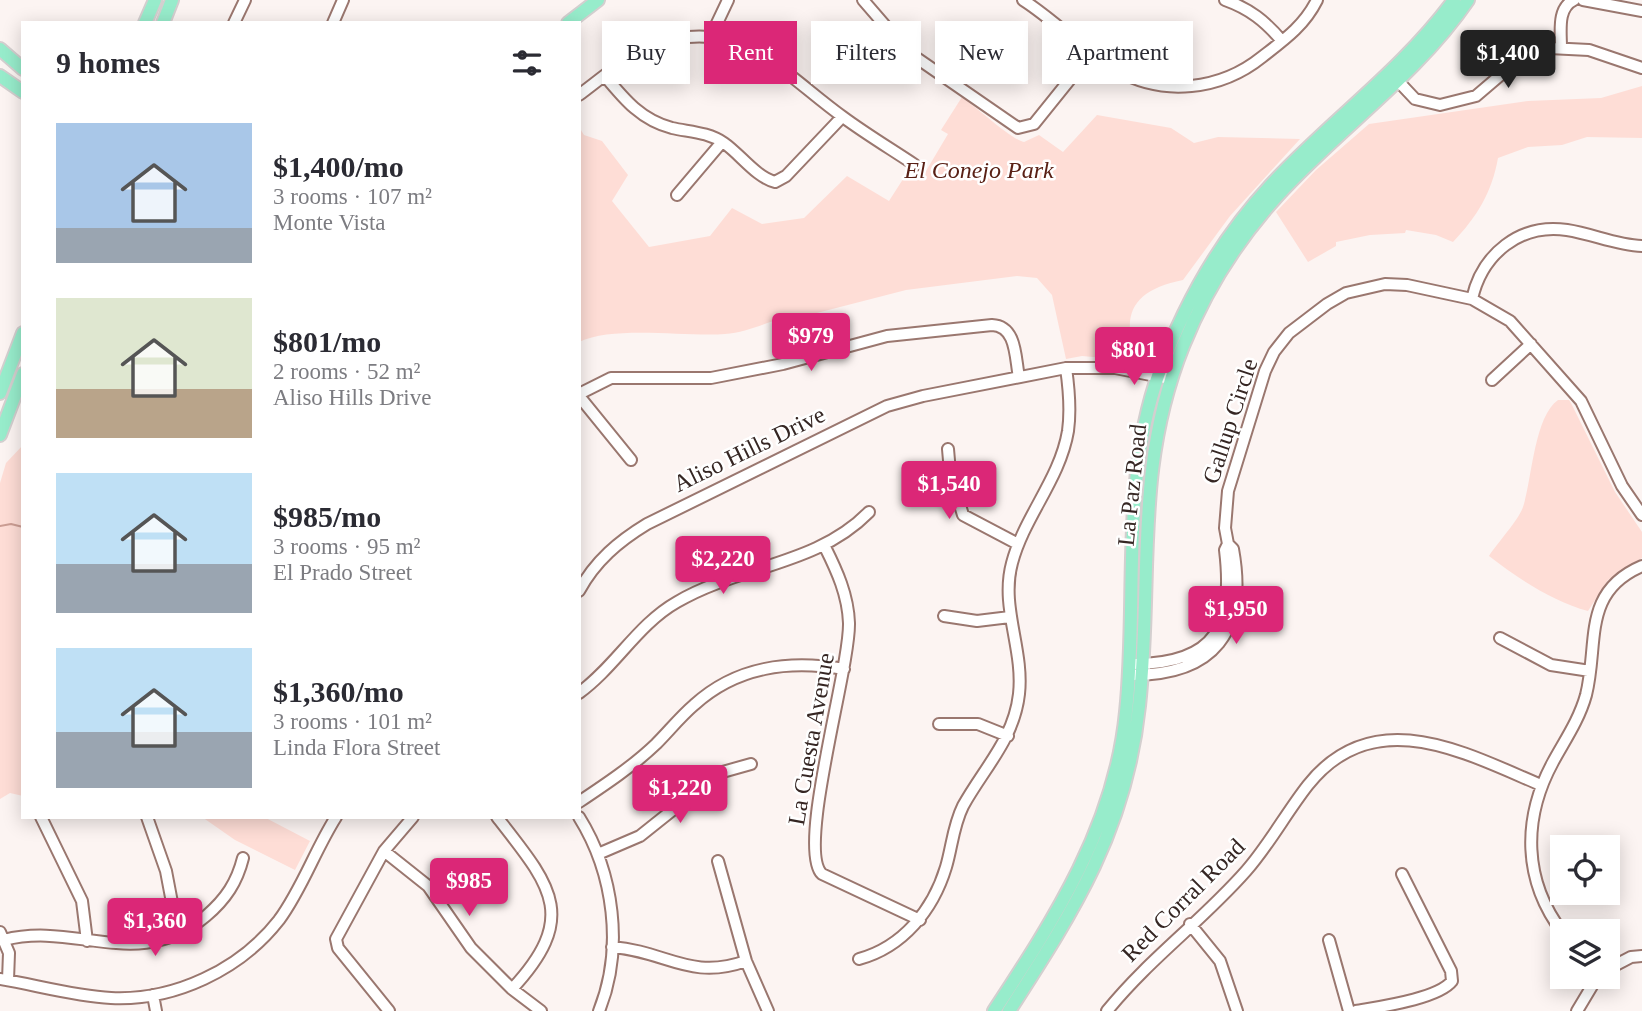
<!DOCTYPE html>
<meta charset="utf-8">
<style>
body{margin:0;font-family:"Times New Roman",serif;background:#f7f7f7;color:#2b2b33;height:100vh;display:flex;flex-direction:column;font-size:26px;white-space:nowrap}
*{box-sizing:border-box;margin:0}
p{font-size:23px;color:#7c7c81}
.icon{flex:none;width:38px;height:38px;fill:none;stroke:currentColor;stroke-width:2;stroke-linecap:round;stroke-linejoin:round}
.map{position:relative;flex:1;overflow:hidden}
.side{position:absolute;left:21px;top:21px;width:560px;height:798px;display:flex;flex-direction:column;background:#fff;border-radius:0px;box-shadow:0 4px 18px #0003}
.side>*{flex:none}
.guide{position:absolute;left:602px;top:21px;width:665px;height:63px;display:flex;gap:14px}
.tools{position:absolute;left:1550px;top:835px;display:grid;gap:14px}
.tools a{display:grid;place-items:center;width:70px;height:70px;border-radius:0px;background:#fff;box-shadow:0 4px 18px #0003;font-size:35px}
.price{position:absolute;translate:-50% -60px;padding:0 16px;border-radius:7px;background:#db2777;color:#fff;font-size:23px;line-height:46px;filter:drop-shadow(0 2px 4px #0008)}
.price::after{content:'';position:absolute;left:50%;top:42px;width:21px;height:16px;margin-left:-10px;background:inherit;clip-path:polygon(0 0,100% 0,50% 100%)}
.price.on{background:#222;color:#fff}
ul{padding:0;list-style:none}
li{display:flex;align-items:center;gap:21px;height:175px;padding:0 35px}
li span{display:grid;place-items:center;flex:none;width:196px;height:140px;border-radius:0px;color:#555}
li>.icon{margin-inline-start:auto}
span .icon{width:84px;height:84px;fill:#fffc;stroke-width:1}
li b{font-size:30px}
h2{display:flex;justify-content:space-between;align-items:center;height:84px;padding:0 35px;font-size:30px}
.tag{padding:0 24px;border-radius:0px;background:#fff;box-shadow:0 4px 18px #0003;font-size:24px;line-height:63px}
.tag.on{background:#db2777;color:#fff}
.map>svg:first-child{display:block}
</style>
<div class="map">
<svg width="1642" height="1011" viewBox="0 0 1642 1011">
<rect width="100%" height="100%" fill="#fcf4f2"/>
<path fill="#feddd6" d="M1642 86V138L1587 137 1562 145 1528 147 1498 158C1492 192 1477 217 1453 242L1436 235 1406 230 1405 233 1370 235 1336 242V246L1308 262 1276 212 1316 170 1369 124 1528 101 1601 98Z
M962 97C976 107 1012 140 1024 142L1039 135 1063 152 1097 115 1171 128 1194 143 1218 137 1300 139 1230 216 1183 280C1133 290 1119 314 1138 361L1082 356 1066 359 1052 295 1037 278 1017 276 906 290 809 315C780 313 755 332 725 334 685 337 614 325 579 342V127L584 135 602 141 628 175 612 201 649 247 710 236 732 208 762 224 804 218 847 176 889 201 905 176 913 179 923 176 948 134 941 130Z
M1558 400H1569L1571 403 1615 492 1642 532V558L1608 580 1588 611C1554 602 1517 578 1489 556 1498 542 1518 521 1523 507 1532 480 1534 417 1558 400Z
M23 445V796L10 793 0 799V483L6 463Z
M202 817H264L310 841 295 870 235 840Z"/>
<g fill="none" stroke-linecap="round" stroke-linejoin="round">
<path stroke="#cc9e94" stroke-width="2" d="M0 526 11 524 23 527"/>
<g stroke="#9a776f" stroke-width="14">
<path id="minor" d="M863 0 908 52 1018 128 1034 124 1092 52
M1023 0C1056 21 1083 51 1117 70 1163 97 1221 90 1262 57 1284 40 1304 26 1317 0
M1225 0C1250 9 1265 21 1282 41
M1583 0 1642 11
M234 23 245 0
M333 23 343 0
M710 38 728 0
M1561 47C1561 31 1557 8 1574 0
M605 76C624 99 641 120 672 128 690 132 708 132 724 143 740 154 756 177 775 182L786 176 842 117
M1398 81 1415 99 1440 105 1476 96 1517 61 1549 48 1589 50 1642 68
M579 95C603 77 627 56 655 45 739 14 783 74 843 117 866 134 891 149 915 165
M677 195 722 142
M1472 299C1482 254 1520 223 1567 230 1593 234 1616 245 1642 246
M1492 380 1531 344
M579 394 611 378H711L783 364 887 336 992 325C1017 326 1015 358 1019 377
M579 396 631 460
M948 449 950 472 963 515 1018 544
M825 547C837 571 848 595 849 623 850 669 796 849 822 874L920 920
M579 591C595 561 619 541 647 524L887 406 923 396 1066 368H1115L1171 379
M944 616 977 621 1010 617
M1500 638 1551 665 1590 671
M1136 664C1217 663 1234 625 1225 550L1228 544 1225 528 1228 491 1265 371 1274 352 1289 333 1327 304 1346 293 1385 284 1407 285 1472 299 1510 321 1581 401 1622 486 1642 515
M1129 675C1215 676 1248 631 1233 549L1228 544
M579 693C615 667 638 624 677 602 740 565 816 566 869 512
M939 724H978L1008 736
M579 802C606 784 633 766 656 744 669 731 680 717 694 705 737 666 789 660 844 669
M41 817 82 901 87 941
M147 817 166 871 178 934
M497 817C550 885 580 916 512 989
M579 817C614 873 624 949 599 1011
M384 851 428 886 471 948 512 989 541 1011
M598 854 640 836 719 773 751 764
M718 861 746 961 768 1011
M1190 924 1220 961 1237 1011
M0 932 9 953 8 980
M1563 933C1523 881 1522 819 1553 762 1565 740 1579 720 1586 695 1599 644 1581 592 1642 566
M4 940C76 921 139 973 206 916 226 899 237 882 243 858
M1329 940 1349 1011
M612 947C666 951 690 981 746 961
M859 959C903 947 933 910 946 867 952 847 953 826 963 806 984 768 1014 739 1019 694 1024 649 1000 607 1012 563 1024 517 1060 479 1068 431 1071 410 1069 389 1066 368
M1608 969 1631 957 1642 956
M0 979C36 985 74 996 111 998 174 1001 240 970 279 920 302 889 315 850 336 817
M153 995 156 1011
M389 1011 338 948 336 939 384 851 413 817
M1107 1011C1149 959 1202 921 1246 871 1269 845 1286 813 1308 785 1374 702 1465 753 1541 785
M1356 1011C1378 1007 1438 999 1452 981L1451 971 1402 874
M1577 1011 1598 976"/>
</g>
<g stroke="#d3cfcf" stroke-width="16">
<path id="major" d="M145 23 155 0
M163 23 172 0
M568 23 598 0
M0 49 23 69
M0 76 23 92
M0 393 23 333
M0 435 23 374
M994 1011C1055 918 1115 826 1126 712 1138 600 1120 481 1159 373 1184 304 1221 239 1271 185 1330 121 1402 71 1454 0
M1009 1011C1074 910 1126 830 1139 706 1153 578 1133 471 1183 346 1205 291 1238 239 1278 195 1340 127 1416 76 1468 0"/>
</g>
<use href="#minor" stroke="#fff" stroke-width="10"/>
<use href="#major" stroke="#97eccb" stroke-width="12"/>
</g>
<g text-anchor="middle" stroke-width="5" stroke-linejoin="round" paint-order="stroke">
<g font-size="24" font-style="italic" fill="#592015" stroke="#fff">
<text x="979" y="178">El Conejo Park</text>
</g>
<g font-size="24" fill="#352623" stroke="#fff">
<text transform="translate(1230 421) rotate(-72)" y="8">Gallup Circle</text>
<text transform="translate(749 449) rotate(-26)" y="8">Aliso Hills Drive</text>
<text transform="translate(1132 485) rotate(-84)" y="8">La Paz Road</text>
<text transform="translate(811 739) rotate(-80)" y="8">La Cuesta Avenue</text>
<text transform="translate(1183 900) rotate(-45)" y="8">Red Corral Road</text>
</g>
</g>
</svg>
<div class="tools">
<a><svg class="icon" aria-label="locate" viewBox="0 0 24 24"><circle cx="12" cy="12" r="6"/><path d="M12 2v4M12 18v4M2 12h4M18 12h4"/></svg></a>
<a><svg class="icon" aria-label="layers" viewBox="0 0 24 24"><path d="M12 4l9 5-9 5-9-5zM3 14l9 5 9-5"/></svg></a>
</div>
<b class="price on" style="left:1508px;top:90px">$1,400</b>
<b class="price" style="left:811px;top:373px">$979</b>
<b class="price" style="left:1134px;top:387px">$801</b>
<b class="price" style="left:949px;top:521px">$1,540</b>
<b class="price" style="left:723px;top:596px">$2,220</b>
<b class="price" style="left:1236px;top:646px">$1,950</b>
<b class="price" style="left:680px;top:825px">$1,220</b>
<b class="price" style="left:469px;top:918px">$985</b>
<b class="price" style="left:155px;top:958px">$1,360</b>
<div class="guide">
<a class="tag">Buy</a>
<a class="tag on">Rent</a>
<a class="tag">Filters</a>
<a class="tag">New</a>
<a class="tag">Apartment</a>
</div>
<section class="side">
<h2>9 homes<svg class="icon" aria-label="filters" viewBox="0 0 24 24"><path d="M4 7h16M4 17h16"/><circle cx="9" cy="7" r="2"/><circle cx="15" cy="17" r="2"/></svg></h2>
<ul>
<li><span style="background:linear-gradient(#a9c7e8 75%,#9aa5b1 0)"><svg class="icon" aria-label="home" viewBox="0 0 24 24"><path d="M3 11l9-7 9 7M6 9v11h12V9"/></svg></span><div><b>$1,400/mo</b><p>3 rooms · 107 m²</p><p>Monte Vista</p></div></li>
<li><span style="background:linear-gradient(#dfe7d0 65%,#b9a48a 0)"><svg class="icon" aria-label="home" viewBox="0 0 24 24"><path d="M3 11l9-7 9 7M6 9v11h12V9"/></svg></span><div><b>$801/mo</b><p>2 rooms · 52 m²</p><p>Aliso Hills Drive</p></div></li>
<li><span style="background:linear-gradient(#bfe0f5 65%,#9aa5b1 0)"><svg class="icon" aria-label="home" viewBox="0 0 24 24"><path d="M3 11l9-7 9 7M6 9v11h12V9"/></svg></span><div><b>$985/mo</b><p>3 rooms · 95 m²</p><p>El Prado Street</p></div></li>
<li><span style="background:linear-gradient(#bfe0f5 60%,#9aa5b1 0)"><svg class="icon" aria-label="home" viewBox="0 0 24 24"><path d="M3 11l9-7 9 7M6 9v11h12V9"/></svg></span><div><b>$1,360/mo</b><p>3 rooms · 101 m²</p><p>Linda Flora Street</p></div></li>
</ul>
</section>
</div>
